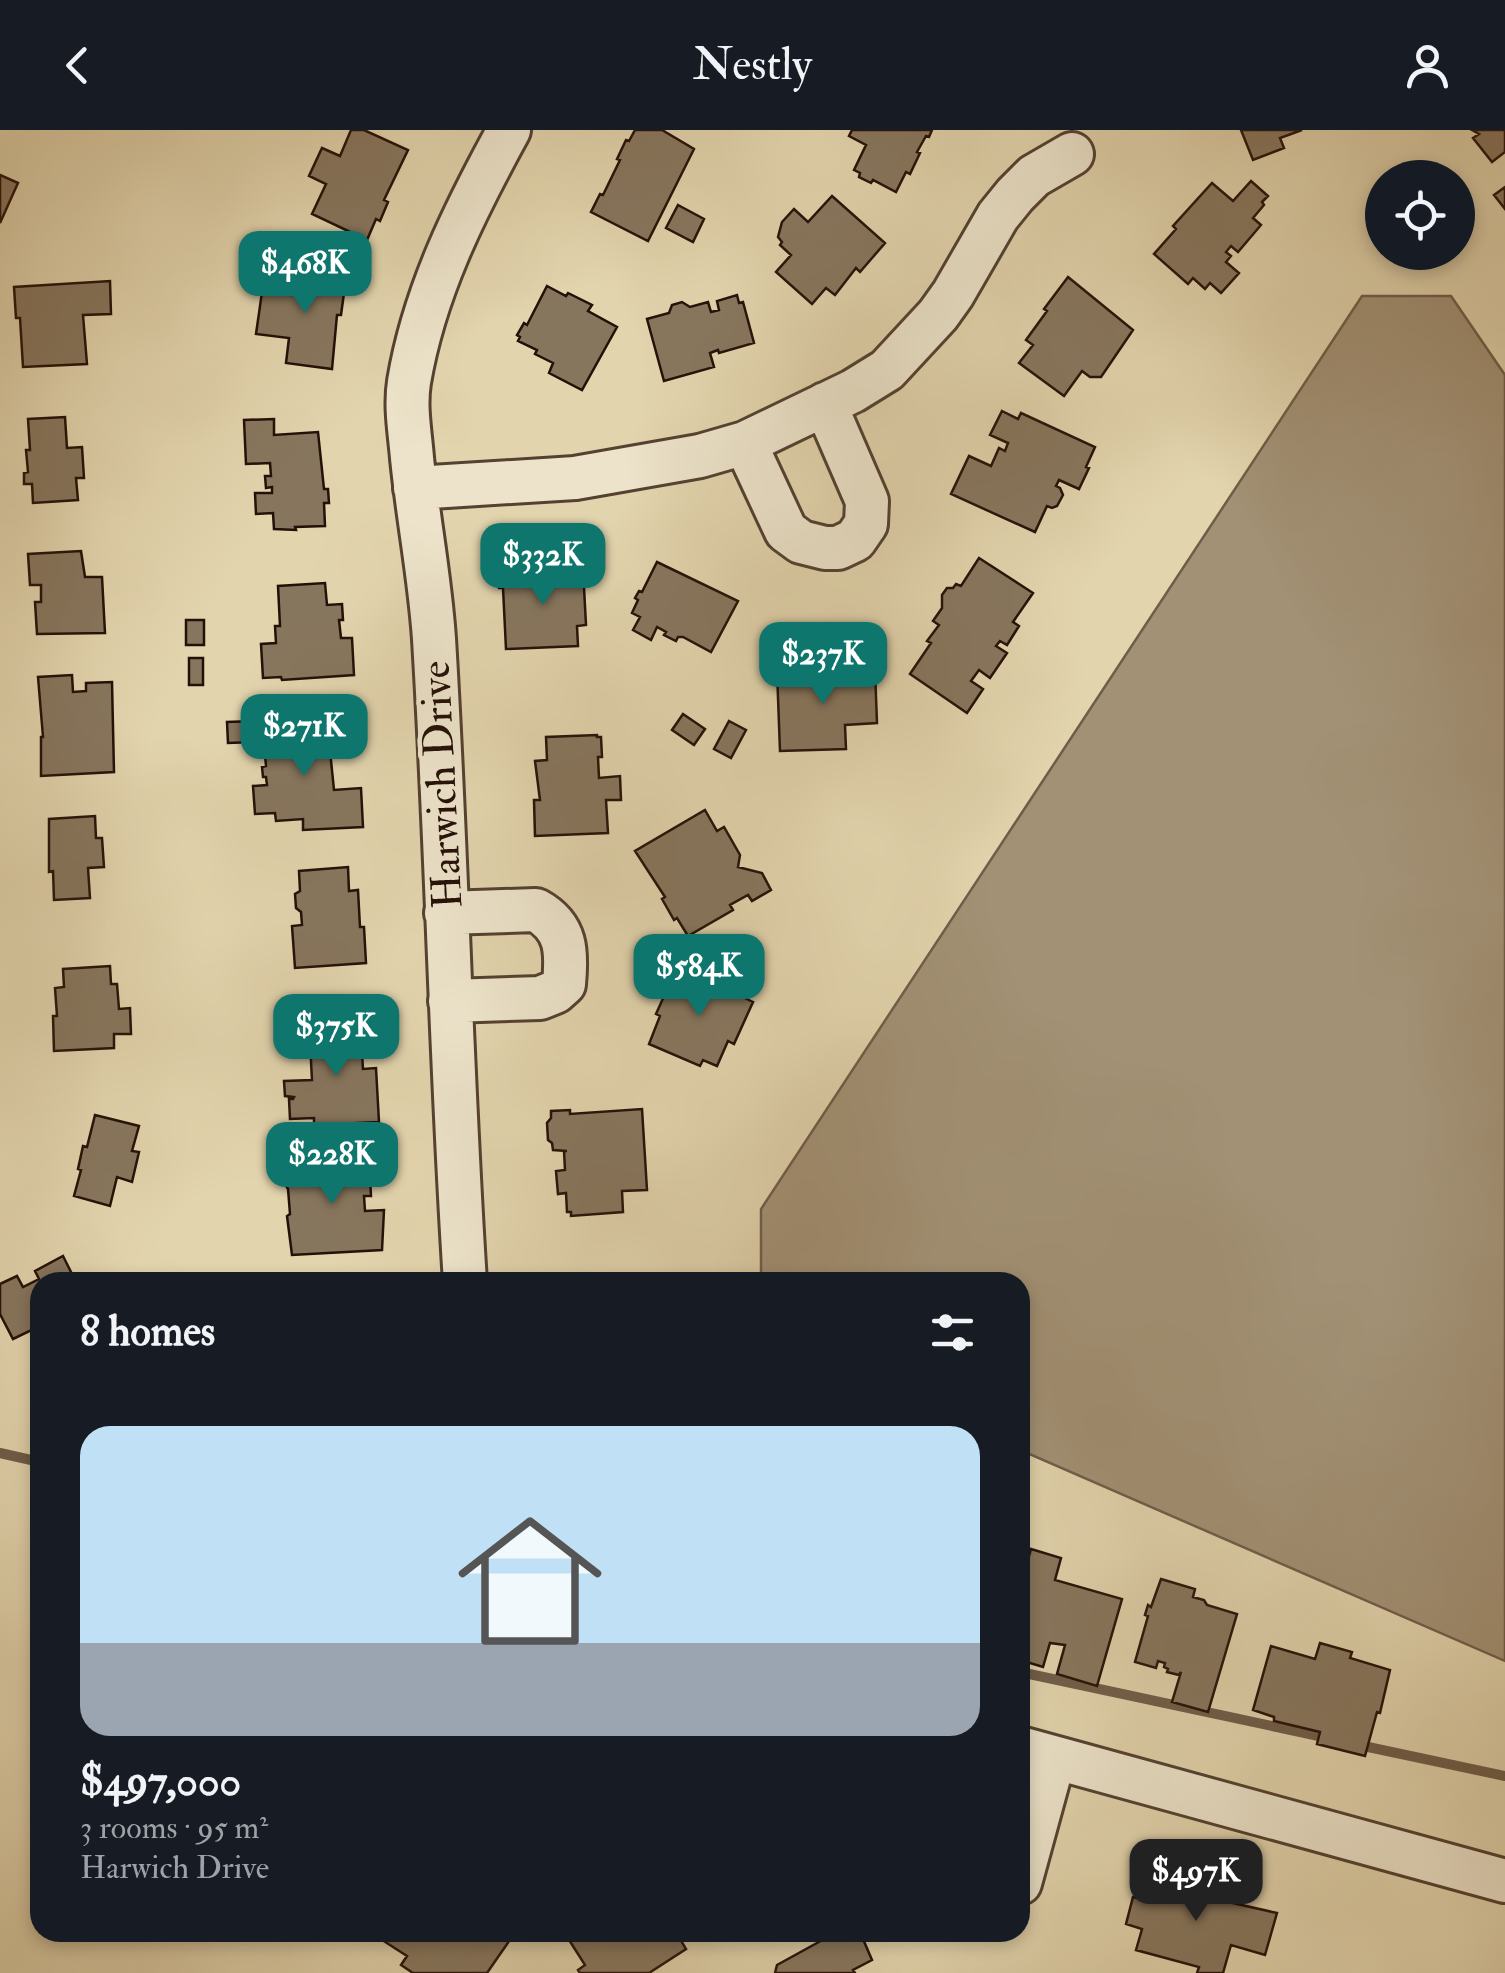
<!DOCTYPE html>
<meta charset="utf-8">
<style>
body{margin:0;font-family:"IM FELL Double Pica",serif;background:#242831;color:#f1f3f6;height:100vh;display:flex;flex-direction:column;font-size:38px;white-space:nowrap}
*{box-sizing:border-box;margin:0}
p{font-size:32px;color:#9ea1a6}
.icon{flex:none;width:55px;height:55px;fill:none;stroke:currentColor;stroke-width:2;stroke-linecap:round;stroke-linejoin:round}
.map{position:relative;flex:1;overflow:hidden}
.details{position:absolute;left:30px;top:1142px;width:1000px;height:670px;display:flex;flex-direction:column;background:#171b24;border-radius:30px;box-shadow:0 5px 15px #0003}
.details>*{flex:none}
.controls{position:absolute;left:1365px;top:30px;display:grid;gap:20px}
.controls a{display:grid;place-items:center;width:110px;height:110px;border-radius:50%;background:#171b24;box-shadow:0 5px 15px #0003;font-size:50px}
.price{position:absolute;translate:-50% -85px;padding:0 22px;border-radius:20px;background:#0f766e;color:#fff;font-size:32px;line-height:65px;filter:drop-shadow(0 2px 5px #0008)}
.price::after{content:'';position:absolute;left:50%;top:60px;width:30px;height:22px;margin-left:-15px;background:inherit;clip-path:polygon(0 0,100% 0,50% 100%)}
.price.current{background:#222;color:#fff}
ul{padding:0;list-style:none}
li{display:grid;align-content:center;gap:20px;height:530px;padding:0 50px}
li+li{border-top:2px solid #363941}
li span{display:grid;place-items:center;height:310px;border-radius:30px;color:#555}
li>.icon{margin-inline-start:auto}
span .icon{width:180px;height:180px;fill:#fffc;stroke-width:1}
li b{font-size:42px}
h2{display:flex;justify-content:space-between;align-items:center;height:120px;padding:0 50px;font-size:42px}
header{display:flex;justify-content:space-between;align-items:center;height:130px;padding:0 50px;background:#171b24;font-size:45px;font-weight:600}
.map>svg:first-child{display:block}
</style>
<header><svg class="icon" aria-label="back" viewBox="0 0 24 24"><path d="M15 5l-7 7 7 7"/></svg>Nestly<svg class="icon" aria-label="person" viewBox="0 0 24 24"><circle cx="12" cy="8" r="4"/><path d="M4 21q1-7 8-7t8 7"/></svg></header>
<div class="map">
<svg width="1505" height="1843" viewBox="0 0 1505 1843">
<rect width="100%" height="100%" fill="#e2d4ad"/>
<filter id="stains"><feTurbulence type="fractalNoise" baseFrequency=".002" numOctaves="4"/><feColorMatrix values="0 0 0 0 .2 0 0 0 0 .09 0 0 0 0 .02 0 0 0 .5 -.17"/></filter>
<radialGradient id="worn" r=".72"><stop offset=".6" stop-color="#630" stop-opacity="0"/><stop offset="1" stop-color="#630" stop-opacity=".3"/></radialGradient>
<path fill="#a29175" stroke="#705d49" stroke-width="2.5" d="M1362 166H1451L1505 245V1531L1020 1320V1152H761V1079Z"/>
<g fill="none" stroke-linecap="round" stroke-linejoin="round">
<path stroke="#705d49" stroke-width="10" d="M0 1323 40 1332
M1020 1542 1328 1608
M1354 1614 1505 1646"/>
</g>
<path fill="#87765e" stroke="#251008" stroke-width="2.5" d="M351 0H364L408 20 384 70 388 72 380 91 376 89 367 110 312 84 326 54 309 46 322 18 340 26Z
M635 0H662L694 19 648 111 591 82 600 64 603 65 620 30 617 29 626 10 629 11Z
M852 0H932L929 7 926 6 917 22 920 23 910 44 906 42 896 62 873 50 871 53 859 47 860 43 854 40 866 15 849 6Z
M1241 0H1302L1280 8 1284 18 1253 30Z
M1472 0H1505V22L1492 32 1473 8 1479 4Z
M0 45 18 53 0 93Z
M1251 51 1268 66 1262 72 1264 75 1253 88 1261 95 1238 122 1231 116 1226 122 1231 126 1226 132 1239 143 1221 163 1210 153 1205 159 1193 148 1188 154 1154 124 1176 99 1173 96 1212 53 1233 71Z
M1505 57V79L1494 65Z
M832 66 885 113 860 142 856 138 835 165 826 158 812 174 776 142 791 125 780 115 782 112 778 107 782 92 794 79 808 92Z
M678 75 704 89 693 112 666 98Z
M295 136 342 142 340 163H344L341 185H337L332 239 286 233 289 208 256 204 262 162 291 165Z
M1068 147 1133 200 1101 247H1090L1082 241 1064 266 1019 233 1033 215 1026 210 1047 181 1044 179Z
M110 151 111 184 83 185 87 234 23 237 20 188H16L14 157Z
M547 156 566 166 568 163 592 175 588 181 617 197 582 260 549 243 553 233 535 224 537 220 518 211 520 207 517 205 524 193 527 195Z
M737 165 739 173 743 172 754 213 719 223 718 220 710 223 714 237 664 251 647 189 669 183 672 175 682 172 690 177 708 172 711 182 719 180 717 171Z
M1002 281 1018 289 1021 283 1095 317 1086 337 1089 338 1079 359 1059 350 1056 356 1060 358 1063 365 1057 376 1052 378 1047 376 1035 402 951 364 969 326 991 336 999 318 1005 321 1008 313 990 305Z
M65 287 67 318 82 317 84 348H76L78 370 33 373 32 354H24V343L28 342 26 320H30L28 289Z
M274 289V305L318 302 324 359H328L329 373H324L325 396 295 397 296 400 274 399 273 383 256 384 255 363H272V357L266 358 265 346H271L270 333 246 334 244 290Z
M81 421 85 447H102L105 503 37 504 35 472H41V455H30L28 424Z
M979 428 1033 463 1013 492 1019 496 1007 515 1000 511 996 516 1007 523 990 548 979 540 971 551 983 559 967 583 910 544 931 513 927 511 939 495 933 491 942 478V465L947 458H953L956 454 961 456Z
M657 432 738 471 711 522 683 507H678L676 511 664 505 666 502 657 497 651 510 633 500 640 487 632 483 638 470 635 468 639 461 642 462Z
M552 435V441L583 439 586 495 577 496 578 516 506 519 503 458H499V449H503L502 444 532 442V436Z
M325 453 327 475 342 474 343 490H339L341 508H352L354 545 282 550 281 547 263 548 261 514 276 513 275 496H280L278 456Z
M186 490H204V515H186Z
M189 528H203V555H189Z
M852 538V541L875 540 877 593 845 595 846 619 780 621 777 541 812 540V543H829V539Z
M72 545 73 562 86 561V553L112 552 114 642 41 646V607H43L38 547Z
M307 583 308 603 328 601 334 660 361 658 363 697 303 700V689L276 691 275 683 255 684 253 656 267 655 266 647H263L262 637 266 636 265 625H270L268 585Z
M683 584 705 599 694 615 672 600Z
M257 591V612L228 613 227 592Z
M729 591 746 600 731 628 714 619Z
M597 605V607H601L602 627H598L599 648 620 646 621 670H606L608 703 535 706 534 670H540L535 631 547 630 546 607Z
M705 680 717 701 724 697 740 725 738 737 762 743 771 760 752 771 748 765 730 775 733 780 688 806 677 788 674 790 662 769 665 767 635 721Z
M95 686 96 708H102L104 737 88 738 90 768 54 770 53 741 49 742V689Z
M348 737 349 761 358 760 360 797H364L366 833 295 838 292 796 302 795 301 782 296 778 295 764 300 761 299 741Z
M110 836 111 854H117L119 879 130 878 131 904H114V918L54 921 53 886H57L55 858 64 857 63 839Z
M688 837 697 841 696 844 753 872 734 914 728 911 717 936 703 930 700 936 649 914 660 886 656 884 665 864 670 867 682 839 687 840Z
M360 891 363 939 376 938 379 992 314 995V988L290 989 289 969H293L294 967 285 966 284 951 312 950 309 894Z
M642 979 647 1060 622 1061 623 1082 571 1086V1082H567L566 1063 558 1064 556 1041 565 1040 564 1021H567L553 1020 552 1013 548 1010 547 993 551 988V981L570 980V984Z
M95 985 139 996 132 1021 139 1022 132 1052 117 1047 110 1076 74 1066 81 1040 78 1039 83 1016 87 1017Z
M351 1027V1029L369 1028 371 1066H364L365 1081 384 1080 382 1120 292 1125 287 1086 290 1084 288 1059 285 1054 284 1038 287 1033Z
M63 1126 76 1152H40V1196L13 1209 0 1184V1154L17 1146 23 1157 39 1149 35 1141Z
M1031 1419 1061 1428 1055 1450 1122 1469 1097 1556 1057 1544 1065 1515 1050 1513 1043 1537 1020 1530V1458Z
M1161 1449 1195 1459 1193 1467 1204 1470 1207 1475 1237 1484 1208 1582 1172 1572 1181 1542 1179 1545 1167 1542 1168 1539 1164 1537 1165 1533 1158 1531 1156 1538 1135 1532 1148 1486 1145 1485 1148 1475 1151 1477Z
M1320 1513 1352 1522 1350 1528 1390 1540 1380 1583 1377 1582 1365 1626 1317 1614 1320 1602 1274 1591V1587L1253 1580 1271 1516 1315 1529Z
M1150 1749 1166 1753 1165 1756 1169 1757 1171 1750 1190 1756 1192 1750 1215 1757 1213 1764 1234 1769 1233 1773 1277 1783 1265 1825 1231 1815 1223 1843H1197L1199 1837 1136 1820 1142 1799 1126 1794 1133 1767 1137 1768 1141 1750 1149 1752Z
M379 1802H512L514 1804 487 1843H413L401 1835 407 1826 376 1806Z
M564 1802H676L686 1819 649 1843H580L578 1840 585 1835Z
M837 1802H860L872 1830 853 1840 855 1843H775L777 1835Z"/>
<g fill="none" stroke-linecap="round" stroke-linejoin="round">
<g stroke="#544131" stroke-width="48">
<path id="minor" d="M745 313 786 401 801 412 825 418H838L855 410 866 394 867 371 825 274
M415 358 575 348 700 326 745 313 853 261 887 240 938 185 953 164 998 86 1015 65 1034 46 1072 24
M446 783 536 780C567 797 567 822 564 854L555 862 540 868 450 871
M465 1152C451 938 447 723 434 509 430 448 418 388 412 328 410 303 405 277 409 252 424 162 465 80 509 0
M1020 1618 1505 1751
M1020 1753 1054 1629"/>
</g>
<use href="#minor" stroke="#ece3ca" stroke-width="42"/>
</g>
<g text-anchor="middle" stroke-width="9" stroke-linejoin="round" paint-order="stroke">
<g font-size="42" fill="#251008" stroke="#ece3ca">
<text transform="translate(440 655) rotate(-93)" y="15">Harwich Drive</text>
</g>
</g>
<rect width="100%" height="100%" filter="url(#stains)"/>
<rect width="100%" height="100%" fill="url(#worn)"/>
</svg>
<div class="controls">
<a><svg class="icon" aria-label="locate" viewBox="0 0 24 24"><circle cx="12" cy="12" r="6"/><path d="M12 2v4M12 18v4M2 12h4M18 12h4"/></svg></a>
</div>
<b class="price" style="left:305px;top:186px">$468K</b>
<b class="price" style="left:543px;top:478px">$332K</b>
<b class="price" style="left:823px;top:577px">$237K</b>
<b class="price" style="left:304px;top:649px">$271K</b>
<b class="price" style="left:699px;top:889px">$584K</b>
<b class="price" style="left:336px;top:949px">$375K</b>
<b class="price" style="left:332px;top:1077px">$228K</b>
<b class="price current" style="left:1196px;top:1794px">$497K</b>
<section class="details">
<h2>8 homes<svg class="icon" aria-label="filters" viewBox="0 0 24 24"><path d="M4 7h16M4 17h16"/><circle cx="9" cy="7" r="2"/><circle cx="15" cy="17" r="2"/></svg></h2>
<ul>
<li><span style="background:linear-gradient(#bfe0f5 70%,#9aa5b1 0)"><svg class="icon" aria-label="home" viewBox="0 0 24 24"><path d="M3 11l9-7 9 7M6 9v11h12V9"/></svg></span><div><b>$497,000</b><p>3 rooms · 95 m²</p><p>Harwich Drive</p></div></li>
</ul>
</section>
</div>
